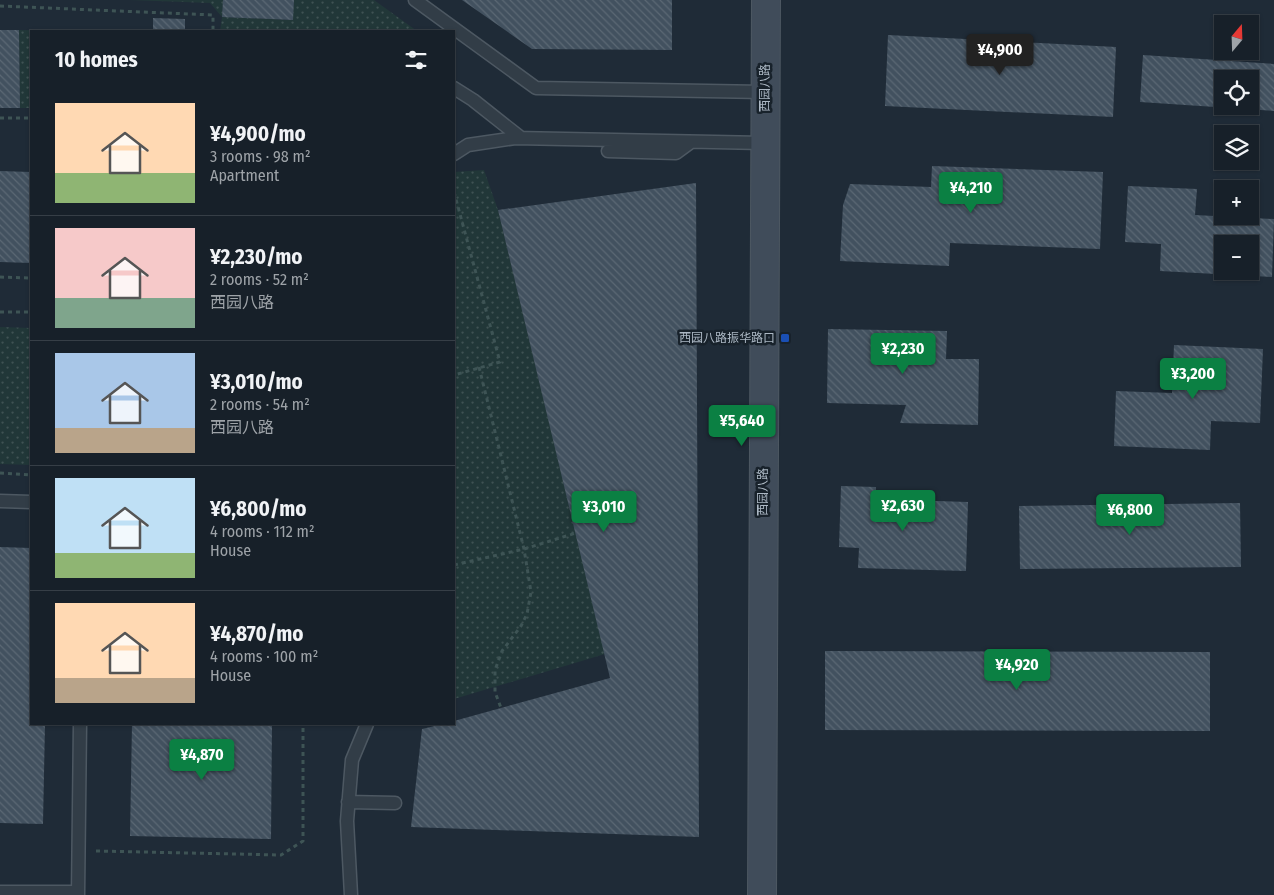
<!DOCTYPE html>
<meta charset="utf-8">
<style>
body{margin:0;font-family:"Fira Sans Condensed","Noto Sans SC",sans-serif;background:#242d35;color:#f1f3f6;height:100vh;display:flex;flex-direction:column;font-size:19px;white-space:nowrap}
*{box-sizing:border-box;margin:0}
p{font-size:16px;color:#9ea3a8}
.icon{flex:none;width:28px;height:28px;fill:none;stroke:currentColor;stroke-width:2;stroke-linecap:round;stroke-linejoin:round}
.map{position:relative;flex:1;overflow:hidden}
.panel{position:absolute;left:30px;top:30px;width:425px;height:695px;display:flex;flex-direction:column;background:#172029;border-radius:0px;box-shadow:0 1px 4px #0004,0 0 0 1px #363e46}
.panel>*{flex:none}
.needle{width:32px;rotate:19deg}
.fabs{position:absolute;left:1214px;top:15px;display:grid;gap:10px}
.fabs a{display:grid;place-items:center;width:45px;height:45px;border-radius:0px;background:#172029;box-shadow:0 1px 4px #0004,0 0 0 1px #363e46;font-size:25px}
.price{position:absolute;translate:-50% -42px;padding:0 11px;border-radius:5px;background:#0b8043;color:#fff;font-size:16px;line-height:32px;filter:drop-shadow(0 1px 2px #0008)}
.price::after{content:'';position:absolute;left:50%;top:30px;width:15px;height:11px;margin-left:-8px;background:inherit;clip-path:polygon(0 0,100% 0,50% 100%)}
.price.active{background:#222;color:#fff}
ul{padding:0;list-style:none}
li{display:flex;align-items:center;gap:15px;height:125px;padding:0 25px}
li+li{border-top:1px solid #363e46}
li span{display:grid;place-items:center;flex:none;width:140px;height:100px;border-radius:0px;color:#555}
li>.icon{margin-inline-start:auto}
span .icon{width:60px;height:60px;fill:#fffc;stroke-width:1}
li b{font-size:21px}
h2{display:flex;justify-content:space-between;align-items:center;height:60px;padding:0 25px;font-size:21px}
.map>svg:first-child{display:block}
</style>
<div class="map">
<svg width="1274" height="895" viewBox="0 0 1274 895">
<defs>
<pattern id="grass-dots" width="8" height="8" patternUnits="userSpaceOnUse" patternTransform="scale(1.25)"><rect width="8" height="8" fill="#213738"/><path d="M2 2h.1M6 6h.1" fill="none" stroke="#3f5253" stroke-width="1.8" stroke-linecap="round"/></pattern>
<pattern id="building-back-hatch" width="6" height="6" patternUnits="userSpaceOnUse" patternTransform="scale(1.25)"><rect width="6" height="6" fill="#42515f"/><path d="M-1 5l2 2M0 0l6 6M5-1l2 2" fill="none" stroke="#5b6874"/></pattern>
</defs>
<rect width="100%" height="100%" fill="#1f2b37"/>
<path fill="url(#grass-dots)" d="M130 0H223L222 17 292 20 294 0H374L417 31H220L222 17 210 3Z
M19 30 79 31H31V108H20Z
M484 170 498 210 605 654 454 699V172Z
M0 327 31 328V465L0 464Z"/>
<path fill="url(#building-back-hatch)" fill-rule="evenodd" d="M223 0H294L293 20 222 17Z
M462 0H672V50L532 49Z
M153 18 185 19V31H153Z
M0 30H19L20 108H0Z
M888 35 1116 47 1113 117 885 106Z
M1143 55 1274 64V111L1140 102ZM1222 79H1250V106H1222Z
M932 166 1103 172 1100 249 950 243 949 266 840 261 843 205 850 184 931 187Z
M0 171 31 172V263L0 262Z
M696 183 699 837 411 827 422 729 443 724H454V721L610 678 498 210Z
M1128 186 1197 189 1195 215 1274 219 1272 277 1160 271 1161 244 1125 242ZM1222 244H1250V271H1222Z
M828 329 947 331 946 359H979L978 425 900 423 906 405 827 403Z
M1174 345 1263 349 1260 423 1211 421 1210 450 1114 446 1116 391 1172 393Z
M841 486 876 487V499L968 502 966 571 858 568 859 548 839 547Z
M1240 503 1241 567 1020 569 1019 506Z
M0 547 31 548V724H45L43 824 0 823Z
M825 651 1210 652V731L825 730Z
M132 724H272L271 839 130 836Z"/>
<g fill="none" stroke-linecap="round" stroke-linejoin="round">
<g stroke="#4d5862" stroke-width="15">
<path id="lane" d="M415 0 536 88 765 92
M454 88 473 100 521 138
M608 151 676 153 691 142
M454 154 468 145 515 138 764 143
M0 501 31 502
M348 802 395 803
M0 892H78
M78 895 80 724
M351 895 347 821 352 760 367 724"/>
</g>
<g stroke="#4d5862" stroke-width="30">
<path id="secondary" d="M762 895 766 0"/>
</g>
<path stroke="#3e5455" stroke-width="3" stroke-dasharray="4 4" stroke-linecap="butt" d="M0 6 213 15V31
M0 118H31
M454 192 500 362 454 375
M0 277 31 278
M0 312H31
M479 367 524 549 531 592 527 614 521 626 502 651 495 670V692L501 708
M0 473 31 475
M454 565 524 549 576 533
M96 851 281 855 303 841V724"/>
<use href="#lane" stroke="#323d47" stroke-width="12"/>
<use href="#secondary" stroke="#404c5a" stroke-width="28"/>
</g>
<rect fill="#1a4fb4" stroke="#18222b" stroke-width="2" x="780" y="333" width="10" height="10" rx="2.5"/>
<g text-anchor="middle" stroke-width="5" stroke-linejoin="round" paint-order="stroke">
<g font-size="12" fill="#acb8c4" stroke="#18222b">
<text transform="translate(765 88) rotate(-90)" y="4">西园八路</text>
<text transform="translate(763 492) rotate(-90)" y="4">西园八路</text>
</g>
<g font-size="12" fill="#acb8c4" stroke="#18222b" text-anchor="end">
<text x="775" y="342">西园八路振华路口</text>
</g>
</g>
</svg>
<div class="fabs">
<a><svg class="needle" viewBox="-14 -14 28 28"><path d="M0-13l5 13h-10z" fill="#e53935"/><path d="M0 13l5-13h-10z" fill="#9ea3a8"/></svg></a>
<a><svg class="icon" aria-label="locate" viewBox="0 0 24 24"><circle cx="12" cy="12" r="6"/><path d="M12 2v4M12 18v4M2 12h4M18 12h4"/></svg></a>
<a><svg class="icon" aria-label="layers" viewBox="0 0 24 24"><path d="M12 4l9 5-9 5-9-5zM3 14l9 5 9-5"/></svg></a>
<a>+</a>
<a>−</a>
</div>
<b class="price active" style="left:1000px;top:76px">¥4,900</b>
<b class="price" style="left:971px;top:214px">¥4,210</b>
<b class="price" style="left:903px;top:375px">¥2,230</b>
<b class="price" style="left:1193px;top:400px">¥3,200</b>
<b class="price" style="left:742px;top:447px">¥5,640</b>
<b class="price" style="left:903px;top:532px">¥2,630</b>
<b class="price" style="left:604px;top:533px">¥3,010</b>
<b class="price" style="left:1130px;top:536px">¥6,800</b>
<b class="price" style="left:1017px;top:691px">¥4,920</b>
<b class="price" style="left:202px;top:781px">¥4,870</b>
<section class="panel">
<h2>10 homes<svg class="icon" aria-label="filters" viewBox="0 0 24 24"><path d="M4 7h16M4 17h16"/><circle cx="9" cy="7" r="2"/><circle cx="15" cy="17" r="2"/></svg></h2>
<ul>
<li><span style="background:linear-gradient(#ffd9b3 70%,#8fb573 0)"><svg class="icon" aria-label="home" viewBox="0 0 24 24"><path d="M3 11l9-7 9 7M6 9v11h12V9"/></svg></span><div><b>¥4,900/mo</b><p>3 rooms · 98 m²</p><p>Apartment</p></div></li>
<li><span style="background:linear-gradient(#f6c9c9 70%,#7fa58c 0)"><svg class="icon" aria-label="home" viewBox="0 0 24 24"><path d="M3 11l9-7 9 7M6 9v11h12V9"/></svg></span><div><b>¥2,230/mo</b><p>2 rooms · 52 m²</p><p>西园八路</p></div></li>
<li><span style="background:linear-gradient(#a9c7e8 75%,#b9a48a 0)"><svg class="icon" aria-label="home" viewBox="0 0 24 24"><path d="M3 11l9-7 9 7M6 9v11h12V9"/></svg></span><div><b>¥3,010/mo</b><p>2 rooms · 54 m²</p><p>西园八路</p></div></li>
<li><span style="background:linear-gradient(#bfe0f5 75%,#8fb573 0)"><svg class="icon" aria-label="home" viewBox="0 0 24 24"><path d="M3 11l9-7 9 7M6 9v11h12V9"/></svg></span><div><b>¥6,800/mo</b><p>4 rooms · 112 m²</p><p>House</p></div></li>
<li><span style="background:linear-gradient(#ffd9b3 75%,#b9a48a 0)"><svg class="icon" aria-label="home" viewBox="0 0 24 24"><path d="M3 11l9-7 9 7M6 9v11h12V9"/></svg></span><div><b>¥4,870/mo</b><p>4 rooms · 100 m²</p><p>House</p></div></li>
</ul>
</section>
</div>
